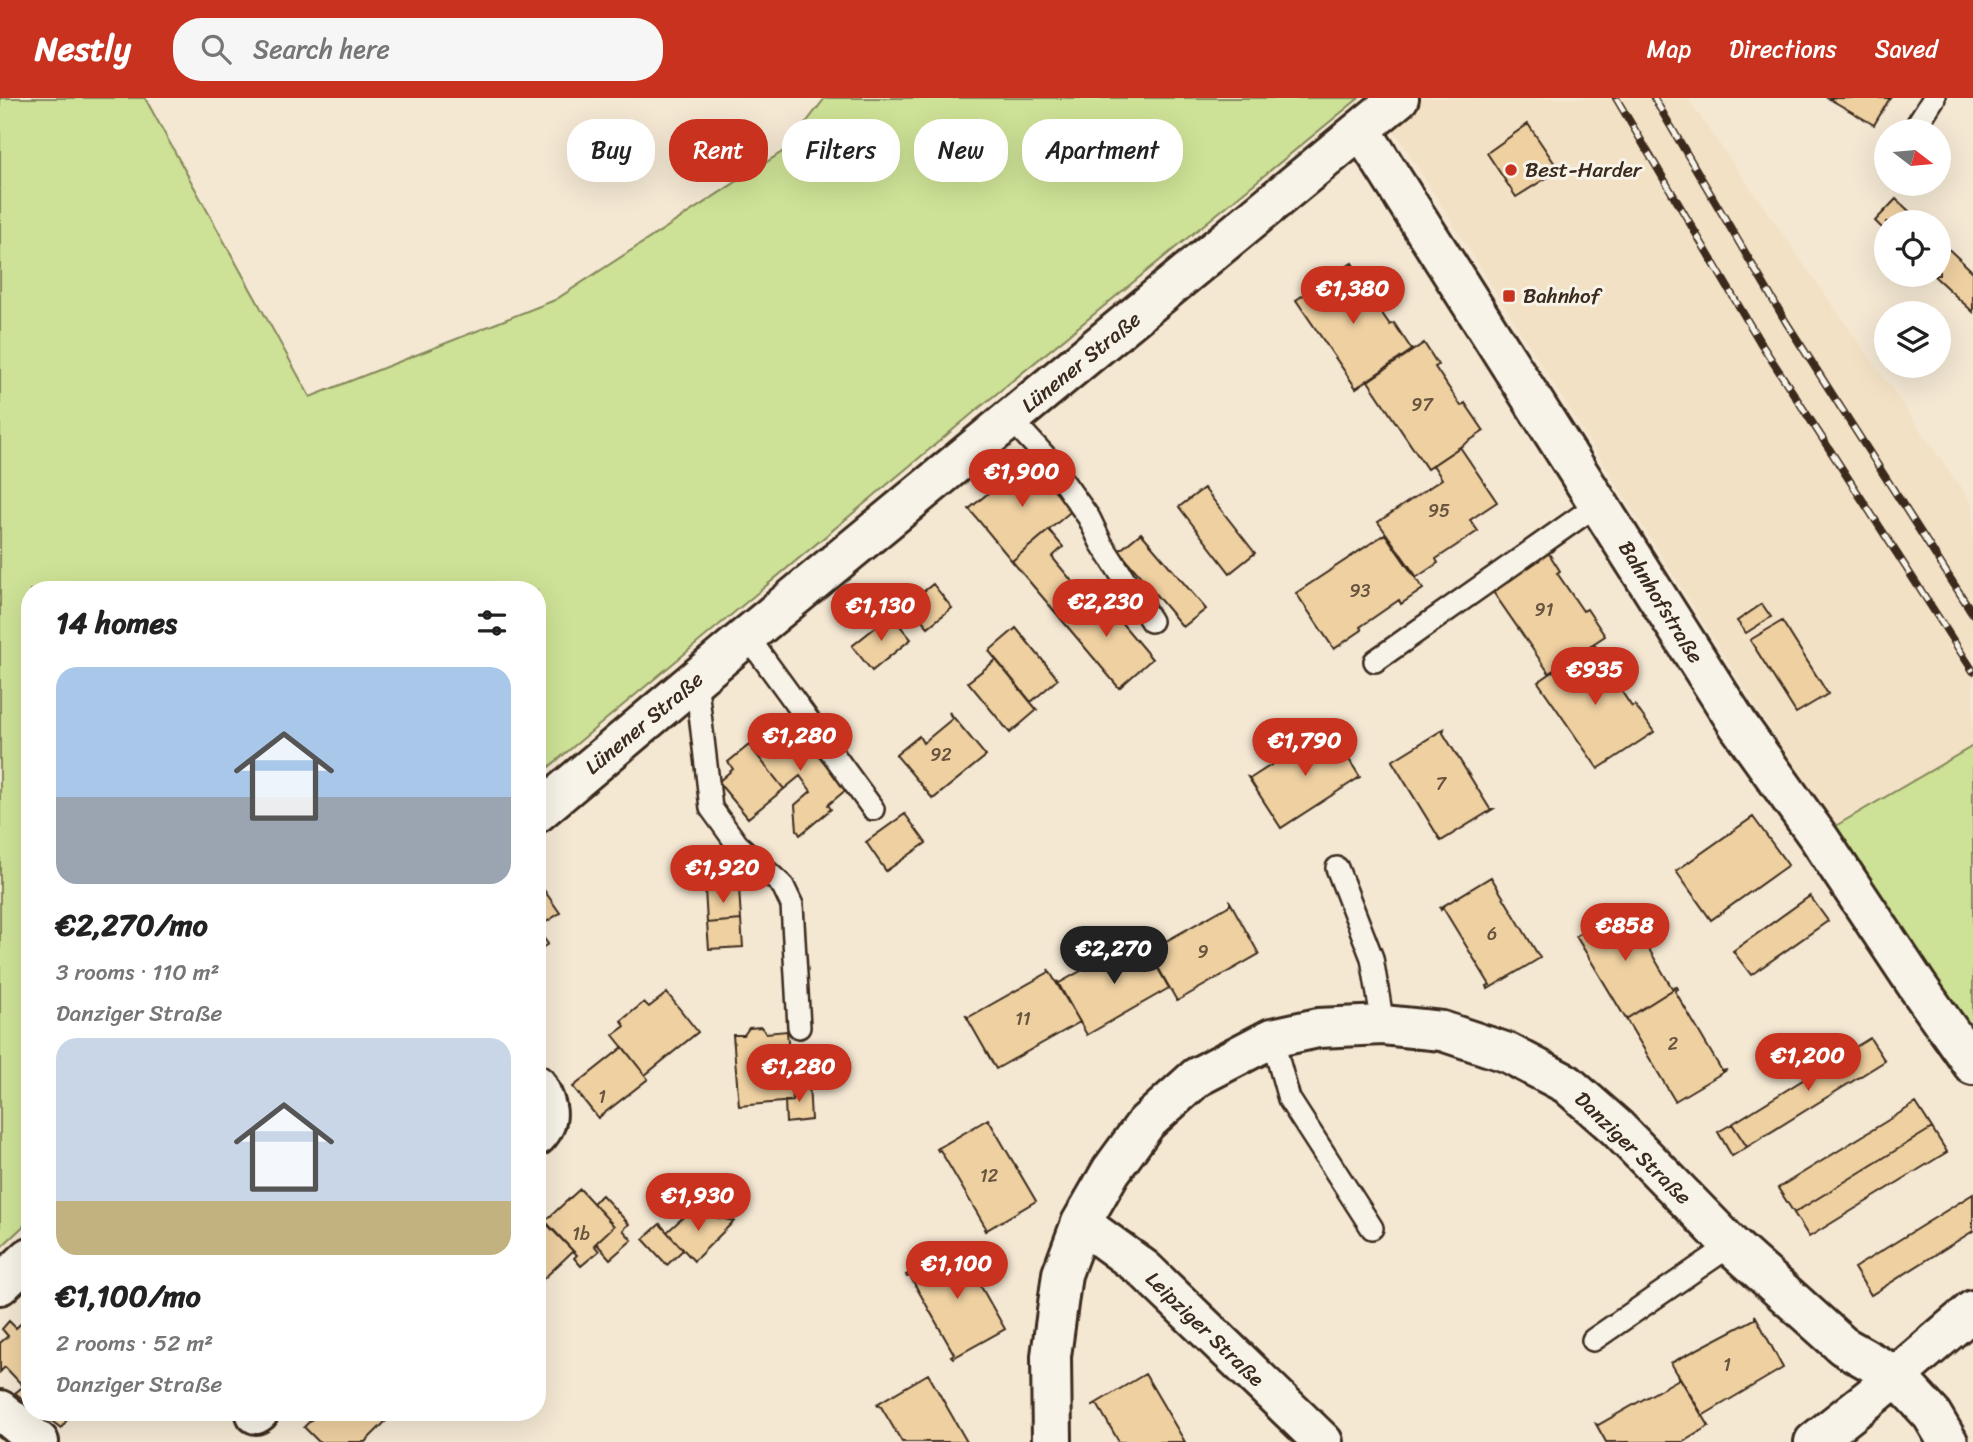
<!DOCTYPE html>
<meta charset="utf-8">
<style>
body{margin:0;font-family:Sriracha,sans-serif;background:#f6f6f6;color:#222;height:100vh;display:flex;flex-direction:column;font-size:26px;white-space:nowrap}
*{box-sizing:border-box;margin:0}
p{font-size:23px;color:#767676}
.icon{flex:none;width:38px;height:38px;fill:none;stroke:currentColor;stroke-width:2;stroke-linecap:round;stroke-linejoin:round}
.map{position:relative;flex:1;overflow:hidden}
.panel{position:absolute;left:21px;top:483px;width:525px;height:840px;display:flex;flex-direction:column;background:#fff;border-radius:28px;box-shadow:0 7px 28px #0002}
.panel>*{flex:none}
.top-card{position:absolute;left:567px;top:21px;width:665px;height:63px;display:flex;gap:14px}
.needle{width:46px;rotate:106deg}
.buttons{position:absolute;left:1874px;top:21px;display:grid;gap:14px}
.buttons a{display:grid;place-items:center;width:77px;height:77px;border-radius:50%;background:#fff;box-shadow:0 7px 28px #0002;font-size:35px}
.price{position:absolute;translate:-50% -60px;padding:0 16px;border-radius:24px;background:#c8321e;color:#fff;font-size:23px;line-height:46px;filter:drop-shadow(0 2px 4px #0008)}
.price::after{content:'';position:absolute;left:50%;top:42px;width:21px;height:16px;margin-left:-10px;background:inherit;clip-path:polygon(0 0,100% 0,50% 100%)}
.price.current{background:#222;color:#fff}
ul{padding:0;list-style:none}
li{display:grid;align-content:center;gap:14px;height:371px;padding:0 35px}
li span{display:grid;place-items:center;height:217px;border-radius:21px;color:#555}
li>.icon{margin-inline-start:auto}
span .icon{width:126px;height:126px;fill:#fffc;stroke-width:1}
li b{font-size:30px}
h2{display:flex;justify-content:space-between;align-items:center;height:84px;padding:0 35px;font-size:30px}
.chip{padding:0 24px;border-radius:28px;background:#fff;box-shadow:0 7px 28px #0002;font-size:24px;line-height:63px}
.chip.current{background:#c8321e;color:#fff}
header{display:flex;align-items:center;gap:42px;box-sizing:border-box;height:98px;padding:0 35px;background:#c8321e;color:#fff}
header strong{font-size:33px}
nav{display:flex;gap:38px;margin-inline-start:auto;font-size:24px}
.search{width:490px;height:63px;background:#f6f6f6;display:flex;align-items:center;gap:18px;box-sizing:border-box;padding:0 24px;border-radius:28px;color:#767676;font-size:26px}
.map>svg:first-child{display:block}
</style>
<header>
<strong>Nestly</strong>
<div class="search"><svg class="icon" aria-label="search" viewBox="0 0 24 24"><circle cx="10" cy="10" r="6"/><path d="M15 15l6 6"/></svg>Search here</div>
<nav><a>Map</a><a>Directions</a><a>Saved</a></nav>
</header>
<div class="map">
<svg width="1973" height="1344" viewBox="0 0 1973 1344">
<rect width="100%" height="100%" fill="#f4e8d3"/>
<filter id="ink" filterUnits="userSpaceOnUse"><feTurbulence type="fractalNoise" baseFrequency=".0143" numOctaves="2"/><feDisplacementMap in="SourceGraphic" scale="14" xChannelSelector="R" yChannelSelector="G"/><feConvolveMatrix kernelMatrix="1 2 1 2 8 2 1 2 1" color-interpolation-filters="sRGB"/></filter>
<g filter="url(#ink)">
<path fill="#f2e1c4" d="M1374 0H1687L1973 407V648L1832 730Z"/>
<path fill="#cde296" stroke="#84865a" stroke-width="2" d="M0 0H145L310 299 555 202 785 52 825 0H1359L979 310 537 679V492H30V1122L0 1150Z
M1973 648V946L1832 730Z"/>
<path fill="#eed0a1" stroke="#3b2a1e" stroke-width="2" d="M1828 0H1890L1874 27Z
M1528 26 1559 72 1516 99 1487 55Z
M1896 101 1921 124H1886V134L1875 123Z
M1939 142 1973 174V214L1933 177H1939Z
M1352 165 1367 187 1364 189 1390 227 1394 225 1412 252 1356 290 1296 202Z
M1424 245 1438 267 1435 269 1461 308 1465 305 1484 333 1427 371 1368 283Z
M1460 349 1497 404 1470 422 1478 433 1436 461 1438 465 1417 479 1378 424 1442 381 1433 367Z
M1032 359 1075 410 1012 463 969 411Z
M1204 390 1255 455 1230 475 1179 409Z
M1049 432 1063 449 1052 459 1086 500 1061 521 1012 463Z
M1141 435 1206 511 1183 529 1119 453Z
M1385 436 1423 491 1401 506 1399 502 1360 529 1362 532 1334 551 1296 495Z
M1546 451 1560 473 1557 475 1583 513 1587 511 1605 538 1549 575 1489 488Z
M933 486 952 510 928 529 908 506Z
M1094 492 1152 561 1119 590 1061 521Z
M1762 506 1771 519 1746 535 1737 523Z
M891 517 911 541 872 573 852 548Z
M1782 523 1828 596 1796 615 1750 542Z
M1016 530 1058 581 1031 604 989 553Z
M1594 546 1609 568 1606 570 1632 609 1635 607 1654 634 1598 671 1538 584Z
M996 562 1037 612 1010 635 968 584Z
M949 614 986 658 933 701 896 657 919 638 923 645 952 621Z
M791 625 847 691 828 707 831 711 800 737 797 732 795 707 811 693 800 678 784 691 749 647 767 632 774 639Z
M1328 628 1360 679 1281 730 1248 679 1251 680 1327 631Z
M1444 631 1443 635 1490 711H1493L1441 743 1392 663Z
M749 647 784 691 748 720 718 684 733 671 728 664Z
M905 716 926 745 886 773 866 744Z
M1753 719 1788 767 1711 822 1676 773Z
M1491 779 1540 860 1488 891 1487 888 1490 887 1443 810 1441 812 1440 810Z
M537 782 560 815 537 830Z
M739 789 741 822 707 825 705 791Z
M1810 798 1828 823 1751 877 1733 853Z
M1230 804 1259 856 1177 903 1147 850 1150 852 1230 807Z
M1627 807 1625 811 1672 890 1677 889 1626 921 1576 838Z
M741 822 743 849 709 851 707 825Z
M537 831 548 846 537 853Z
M1139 837 1169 890 1087 937 1057 883 1059 885 1140 840Z
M1048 871 1080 924 996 971 966 918 969 919 1049 874Z
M1677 889 1678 891 1675 893 1722 973 1727 972 1675 1003 1626 921Z
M667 895 698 934 645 977 613 937 625 928 621 923 644 904 649 909Z
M761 929 766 935 787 933 793 1003 739 1008 733 937H744L749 930Z
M1870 940 1885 963 1747 1049 1732 1026Z
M623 949 648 981 598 1020 573 989Z
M809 984 811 1022 786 1025 785 1003H793L792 986Z
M1916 1005 1932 1030 1794 1115 1778 1090Z
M988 1021 1036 1103 985 1133 984 1131 986 1130 940 1052 938 1053 937 1051Z
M1732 1026 1747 1049 1732 1058 1718 1034Z
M1932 1030 1947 1054 1809 1139 1794 1115Z
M580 1091 614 1128 594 1147 599 1153 581 1168 574 1160 577 1157 545 1123Z
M1973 1096V1133L1871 1197 1854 1170Z
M602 1097 629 1126 623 1132 632 1142 610 1161 596 1145 614 1128 593 1105Z
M689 1114 734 1123 694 1163 667 1134Z
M537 1116 573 1153 537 1187Z
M660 1126 683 1152 667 1167 643 1141Z
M958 1148 1005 1231 953 1260 951 1258 954 1256 910 1178 907 1179 906 1177Z
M30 1217V1283L24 1289 5 1269 0 1274V1245L8 1238 2 1231 9 1223 16 1230Z
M1755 1217 1783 1270 1702 1318 1671 1265 1755 1221Z
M928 1276 967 1344H902L880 1307 878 1308 877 1306Z
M1145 1276 1185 1344H1119L1097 1306 1093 1308V1307Z
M1679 1278 1709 1328 1683 1344H1606L1596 1326 1598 1327 1679 1281Z
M30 1283V1306L15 1295Z
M40 1314H71L72 1315 61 1330Z
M319 1314H389L392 1317 365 1344H319L304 1329Z"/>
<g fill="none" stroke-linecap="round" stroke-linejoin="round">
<g stroke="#3b2a1e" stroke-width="26">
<path id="service" d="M1913 33 1934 0
M1011 321 1045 358 1089 420 1101 445 1151 523
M747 538 873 711
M1375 563 1598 406
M696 581 711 710 737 746 783 788 792 807 799 929
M1337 770 1372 860 1383 927
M1272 940 1289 1001 1372 1130
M1593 1242 1731 1147"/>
</g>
<g stroke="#3b2a1e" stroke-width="44">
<path id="minor" d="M1362 33 1739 628 1819 740 1918 889 1973 967
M537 987C547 1006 553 1021 537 1038
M1081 1125 1144 1171 1323 1344
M0 1312 39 1344
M256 1316 259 1314
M1052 1344 1051 1258 1062 1176 1081 1125 1111 1073 1146 1025 1197 979 1272 940 1318 930 1383 927 1442 933 1508 955 1567 986 1617 1030 1731 1147 1843 1248 1896 1278 1932 1317 1948 1344
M1814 1344 1876 1295 1973 1212"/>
</g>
<g stroke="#3b2a1e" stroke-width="44">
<path id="secondary" d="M537 715 747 538 1399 0
M0 1187 30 1159"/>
</g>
<use href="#service" stroke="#f7f3e8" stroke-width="21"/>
<use href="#minor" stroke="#f7f3e8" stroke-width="38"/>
<use href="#secondary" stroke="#f7f3e8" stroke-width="38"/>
<g stroke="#3b2a1e" stroke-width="8">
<path id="rail" d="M1616 0 1760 244 1973 573
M1654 0 1786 224 1973 516"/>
</g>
<use href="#rail" stroke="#f7f3e8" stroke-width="5" stroke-dasharray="16" stroke-linecap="butt"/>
</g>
</g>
<g fill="#c8321e" stroke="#f7f3e8" stroke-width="2.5">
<circle cx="1511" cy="72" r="7"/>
<rect x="1502" y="191" width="14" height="14" rx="3.5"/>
</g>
<g text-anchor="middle" stroke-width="6" stroke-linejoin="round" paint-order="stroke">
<g font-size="18" fill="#68543f">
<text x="1422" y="313">97</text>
<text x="1439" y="419">95</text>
<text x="1360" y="499">93</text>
<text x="1544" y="518">91</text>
<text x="941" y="663">92</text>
<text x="1441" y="692">7</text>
<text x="1492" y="842">6</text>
<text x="1203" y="860">9</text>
<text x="1023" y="927">11</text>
<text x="1673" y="952">2</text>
<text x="602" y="1005">1</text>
<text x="989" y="1084">12</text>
<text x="581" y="1142">1b</text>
<text x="1727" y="1273">1</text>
</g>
<g font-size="21" fill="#3b2a1e" stroke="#f7f3e8" text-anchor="start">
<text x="1525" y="79">Best-Harder</text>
<text x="1523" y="205">Bahnhof</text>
</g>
<g font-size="21" fill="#3b2a1e" stroke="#f7f3e8">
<text transform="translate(1081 264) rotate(-39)" y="7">Lünener Straße</text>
<text transform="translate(1661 504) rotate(58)" y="7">Bahnhofstraße</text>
<text transform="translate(644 625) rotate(-40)" y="7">Lünener Straße</text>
<text transform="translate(1633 1050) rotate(44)" y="7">Danziger Straße</text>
<text transform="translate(1205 1231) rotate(44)" y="7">Leipziger Straße</text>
</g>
</g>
</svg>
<div class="buttons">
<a><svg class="needle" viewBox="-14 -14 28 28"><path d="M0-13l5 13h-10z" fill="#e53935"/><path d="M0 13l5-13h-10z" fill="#767676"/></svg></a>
<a><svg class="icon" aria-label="locate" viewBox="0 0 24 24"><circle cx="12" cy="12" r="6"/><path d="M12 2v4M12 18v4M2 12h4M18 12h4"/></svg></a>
<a><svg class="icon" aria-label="layers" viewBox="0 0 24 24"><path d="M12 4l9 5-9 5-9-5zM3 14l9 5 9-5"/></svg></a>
</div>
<b class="price" style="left:1353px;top:228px">€1,380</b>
<b class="price" style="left:1022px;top:411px">€1,900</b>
<b class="price" style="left:1106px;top:541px">€2,230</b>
<b class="price" style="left:881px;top:545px">€1,130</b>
<b class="price" style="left:1595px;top:609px">€935</b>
<b class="price" style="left:800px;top:675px">€1,280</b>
<b class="price" style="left:1305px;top:680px">€1,790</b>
<b class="price" style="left:723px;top:807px">€1,920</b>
<b class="price" style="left:1625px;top:865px">€858</b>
<b class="price current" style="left:1114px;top:888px">€2,270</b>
<b class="price" style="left:1808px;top:995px">€1,200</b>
<b class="price" style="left:799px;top:1006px">€1,280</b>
<b class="price" style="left:698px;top:1135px">€1,930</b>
<b class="price" style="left:957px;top:1203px">€1,100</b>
<div class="top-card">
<a class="chip">Buy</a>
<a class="chip current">Rent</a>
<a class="chip">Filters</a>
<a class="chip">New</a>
<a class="chip">Apartment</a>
</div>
<section class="panel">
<h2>14 homes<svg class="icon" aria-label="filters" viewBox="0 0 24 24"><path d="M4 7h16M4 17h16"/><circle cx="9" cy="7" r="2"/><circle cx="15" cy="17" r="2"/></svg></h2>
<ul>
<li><span style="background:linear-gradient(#a9c7e8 60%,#9aa5b1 0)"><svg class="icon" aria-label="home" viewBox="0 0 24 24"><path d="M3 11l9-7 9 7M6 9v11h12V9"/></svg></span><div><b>€2,270/mo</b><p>3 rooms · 110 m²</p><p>Danziger Straße</p></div></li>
<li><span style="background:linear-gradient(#c9d6e8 75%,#c2b280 0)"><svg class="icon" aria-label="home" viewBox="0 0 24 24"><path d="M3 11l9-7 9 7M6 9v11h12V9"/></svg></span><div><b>€1,100/mo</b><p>2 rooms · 52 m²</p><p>Danziger Straße</p></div></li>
</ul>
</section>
</div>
